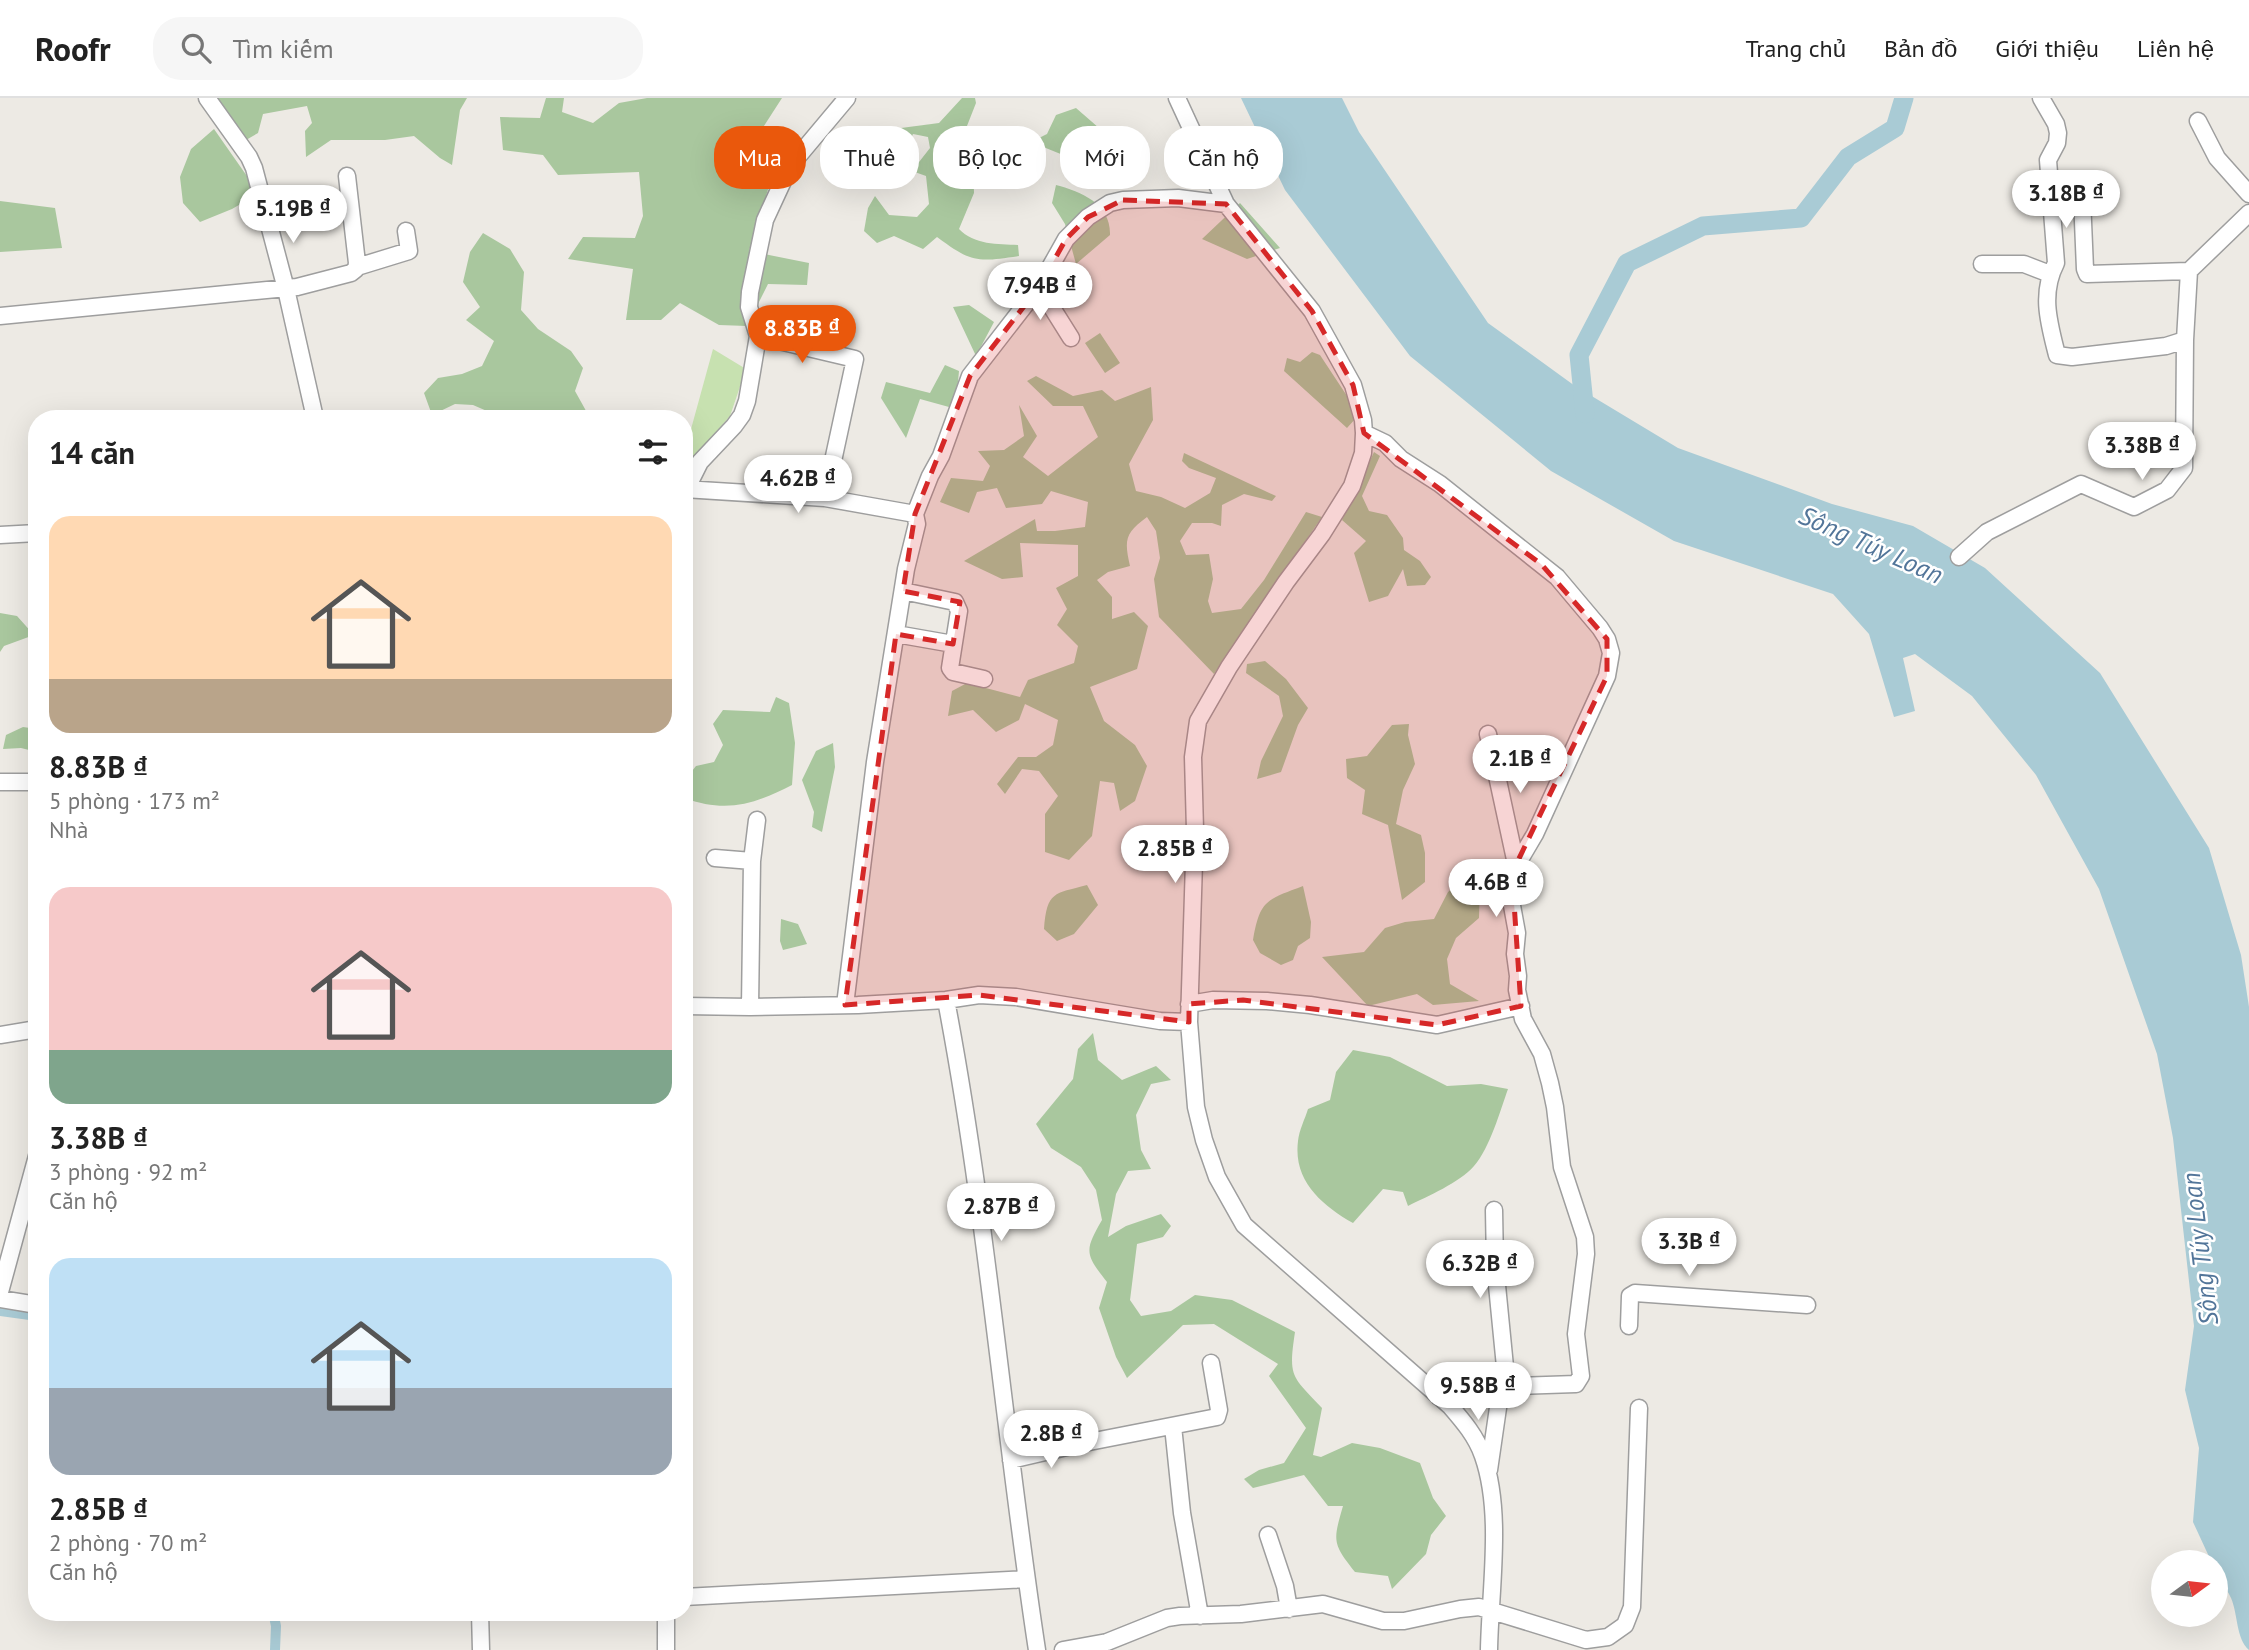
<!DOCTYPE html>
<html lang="vi">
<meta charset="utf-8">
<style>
body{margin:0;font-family:"PT Sans",sans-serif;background:#f6f6f6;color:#222;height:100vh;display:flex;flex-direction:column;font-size:26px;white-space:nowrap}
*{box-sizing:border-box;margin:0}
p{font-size:23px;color:#767676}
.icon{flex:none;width:38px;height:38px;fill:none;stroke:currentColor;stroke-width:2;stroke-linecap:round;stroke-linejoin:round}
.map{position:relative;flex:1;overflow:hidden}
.panel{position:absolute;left:28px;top:312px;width:665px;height:1211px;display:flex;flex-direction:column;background:#fff;border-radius:28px;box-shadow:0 7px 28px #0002}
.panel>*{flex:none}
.banner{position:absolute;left:714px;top:28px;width:665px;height:63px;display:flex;gap:14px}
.needle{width:46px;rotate:75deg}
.buttons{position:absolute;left:2151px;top:1452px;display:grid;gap:14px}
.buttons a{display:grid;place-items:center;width:77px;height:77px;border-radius:50%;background:#fff;box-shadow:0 7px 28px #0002;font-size:35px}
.price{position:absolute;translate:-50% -60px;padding:0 16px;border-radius:24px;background:#fff;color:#222;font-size:23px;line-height:46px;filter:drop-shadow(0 2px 4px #0008)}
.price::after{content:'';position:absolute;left:50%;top:42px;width:21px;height:16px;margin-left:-10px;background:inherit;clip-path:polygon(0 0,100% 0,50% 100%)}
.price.current{background:#ea580c;color:#fff}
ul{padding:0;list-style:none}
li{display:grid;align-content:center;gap:14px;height:371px;padding:0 21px}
li span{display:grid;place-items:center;height:217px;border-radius:21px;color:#555}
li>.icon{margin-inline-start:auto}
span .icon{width:126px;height:126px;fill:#fffc;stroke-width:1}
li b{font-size:30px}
h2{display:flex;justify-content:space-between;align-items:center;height:84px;padding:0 21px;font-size:30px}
.tag{padding:0 24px;border-radius:28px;background:#fff;box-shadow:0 7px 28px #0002;font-size:24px;line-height:63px}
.tag.current{background:#ea580c;color:#fff}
header{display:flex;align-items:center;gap:42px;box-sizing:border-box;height:98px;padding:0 35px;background:#fff;border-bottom:2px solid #e0e0e0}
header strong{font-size:33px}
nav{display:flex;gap:38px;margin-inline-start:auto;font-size:24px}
.search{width:490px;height:63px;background:#f6f6f6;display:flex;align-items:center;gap:18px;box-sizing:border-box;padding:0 24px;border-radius:28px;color:#767676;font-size:26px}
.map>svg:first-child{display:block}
</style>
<header>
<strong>Roofr</strong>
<div class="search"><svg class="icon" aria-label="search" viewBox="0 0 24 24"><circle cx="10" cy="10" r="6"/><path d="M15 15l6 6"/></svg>Tìm kiếm</div>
<nav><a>Trang chủ</a><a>Bản đồ</a><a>Giới thiệu</a><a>Liên hệ</a></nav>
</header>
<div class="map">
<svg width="2249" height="1552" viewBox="0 0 2249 1552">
<rect width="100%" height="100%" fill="#edeae4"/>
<path fill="#c7e1b0" d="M713 251 746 271 730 318 684 372V347L688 342Z"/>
<path fill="#a9c79e" d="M216 0H467L460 12 452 67 440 60 414 38 385 42H331L306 59 305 33 312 25 307 8 263 16 258 35 246 42Z
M546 0H564L562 14 593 25 619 5 647 0H782L749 51 774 72 749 153 809 165 807 187 768 186 747 228 719 227 680 205 661 222H626L633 171 568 161 583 139 635 140 643 118 639 74 558 77 543 57 503 52 500 19 540 20Z
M962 0H975L976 5 965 33 991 38 973 66 974 95 959 131C974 147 998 146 1018 147L1019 158C977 164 972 165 937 139L923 151 894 138 877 145 864 133 868 110 875 98 889 117 917 119 929 106 926 78 912 73 930 50 928 39 913 36 896 71 876 58 886 32 939 25Z
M1076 10 1099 30 1122 42 1100 52 1068 59 1031 44 1047 36 1056 17Z
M214 31 249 81 251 100 232 111 200 124 183 105 180 79 191 51Z
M1056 87C1082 94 1111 106 1110 137L1076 166 1065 126 1052 105Z
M0 103 55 110 62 150 0 154Z
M1240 105 1280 150 1247 161 1202 141Z
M483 135 510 151 524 174 521 212 538 231 571 253 583 270 575 293 590 320H503L473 307 455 306 432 317 424 295 438 280 462 276 482 268 494 243 466 222 480 209 463 184 470 154Z
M969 207 994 224 976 258 953 209Z
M1100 235 1120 265 1105 275 1085 245Z
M1312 254 1320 257 1349 301 1356 320 1347 330 1284 273 1287 260 1300 264Z
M945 267 959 273 957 294 949 309 920 301 906 340 881 300 886 284 930 295Z
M1036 278 1073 298 1102 292 1115 303 1151 289 1153 322 1129 366 1136 393 1161 399 1185 410 1210 395 1216 380 1189 370 1182 363 1184 355 1276 398 1272 403 1244 396 1222 407 1221 428 1212 425H1192L1180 443 1186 457 1209 456 1213 481 1208 503 1212 515 1241 511 1264 482 1306 414 1322 419 1214 576 1159 519 1154 481 1160 460 1156 433 1147 419C1125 435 1124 442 1130 468L1108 474 1097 482 1112 499V521L1134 514 1148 528 1137 571 1090 589 1104 623 1135 647 1147 668 1135 703 1120 713 1114 685 1100 683 1092 738 1069 762 1045 754V716L1058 698 1039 673 1022 671 1005 696 997 686 1018 659H1036L1053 647 1058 622 1025 606 1019 622 996 634 973 612 948 618 952 593 967 585 1020 599 1028 582 1074 565 1078 548 1057 527 1067 511 1056 490 1078 478V447L1020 445 1023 479 1002 481 964 463 1035 421 1037 433H1055L1085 429 1088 404 1051 393 1042 406 1006 410 997 390 977 394 969 415 940 404 951 380 983 383 990 368 978 353 1004 352 1024 338 1019 307 1037 338 1023 359 1048 378 1098 339 1083 308H1053L1027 283Z
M1374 354 1380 358 1362 398 1369 413 1387 417 1403 440 1404 452 1420 463 1431 479 1425 487 1407 488 1403 471 1388 498 1369 504 1354 455 1366 443 1342 422Z
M0 515 17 518 34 537 4 548 0 554Z
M1265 563 1286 581 1308 610 1298 627 1281 674 1257 681 1261 663 1283 618 1279 598 1246 575 1247 566Z
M776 599 789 605 795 645 792 687C753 707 726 715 684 700V683L696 668 714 664 723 647 713 626 723 612 770 614Z
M1409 626 1408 637 1415 666 1403 692 1396 726 1421 737 1425 755V784L1402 802 1388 727 1362 716 1365 692 1347 680 1346 661 1367 658 1392 627Z
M23 629 37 631V654L21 650 3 651 6 637Z
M833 645 835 669 822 734 812 729 814 714 802 682 816 653Z
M1466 779 1480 783 1479 820 1456 840 1447 861 1450 886 1479 903 1433 907 1417 896 1368 908 1322 859 1364 854 1385 830 1405 824 1434 821 1448 794Z
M1087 787 1098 807 1074 836 1057 843 1044 831C1047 793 1054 796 1087 787Z
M1303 788 1311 824 1310 840 1298 848 1293 862 1281 867 1260 855 1253 842C1260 802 1266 802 1303 788Z
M781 821 798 826 807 846 783 852 780 843Z
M1093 935 1098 962 1122 982 1156 968 1171 982 1151 986 1136 1017 1141 1052 1151 1071 1128 1073 1116 1096 1108 1139 1126 1128 1161 1116 1171 1128 1163 1139 1137 1146 1130 1202 1141 1218 1171 1213 1195 1197 1232 1202 1295 1234C1288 1280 1292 1278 1322 1310L1313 1357 1321 1359 1352 1345 1380 1350 1420 1365 1433 1400 1446 1418 1431 1437 1426 1456 1392 1491 1388 1478 1355 1474C1332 1445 1333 1443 1343 1408H1328L1304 1377 1253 1390 1244 1381 1259 1372 1284 1365 1306 1330 1269 1278 1278 1266 1214 1226 1183 1227 1127 1280 1116 1259 1099 1210 1107 1184C1085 1156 1084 1153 1102 1122L1096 1092 1081 1069 1051 1050 1036 1026 1073 981 1078 951Z
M1353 952 1390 959 1447 988 1481 986 1508 991C1500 1013 1490 1050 1474 1068 1459 1085 1428 1098 1408 1108L1403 1094 1383 1091 1353 1125C1322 1107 1293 1083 1298 1043 1299 1032 1305 1021 1308 1011L1330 1002 1336 974Z"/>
<path fill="#a9cbd5" d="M1241 0H1342L1359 34 1488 225 1575 288 1678 350 1832 406 1913 428 1985 470 2100 575 2209 750 2241 857 2249 909V1552C2236 1541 2238 1516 2231 1500 2226 1489 2216 1478 2216 1465H2212L2193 1424 2199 1350 2185 1292 2194 1228 2173 1040 2157 956 2099 791 2036 677 1972 598 1915 556 1903 560 1915 613 1894 619 1869 536 1833 496 1674 443 1551 373 1410 258 1285 92Z"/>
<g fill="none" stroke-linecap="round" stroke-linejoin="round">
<path stroke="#a9cbd5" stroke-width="10" d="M0 1213 37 1218
M273 1514 276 1528 275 1552"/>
<path stroke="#a9cbd5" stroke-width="19" d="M1585 316 1579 257 1627 165 1703 128 1801 120 1848 59 1895 30 1904 0"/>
<g stroke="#9e9e9e" stroke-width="19">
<path id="minor" d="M207 0 249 59 254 70 286 191 315 320
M1177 0 1226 106 1312 213 1353 287 1363 322 1364 335 1363 355 1352 388 1322 436 1286 484 1229 569 1198 623 1193 659 1195 732 1189 924 1196 1009 1204 1042 1217 1079 1244 1127 1450 1308C1463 1323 1476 1338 1483 1358 1503 1415 1490 1491 1489 1552
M2041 0 2056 26 2058 35 2057 45 2048 62 2056 165C2040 196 2049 225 2057 257L2072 259 2166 248 2185 242
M2198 23 2217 60 2249 96
M2082 100 2085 171 2087 176 2189 173 2249 115
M1982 166H2024L2050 176
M357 169 409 153 406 133
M1039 189 1071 240
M0 218 297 189 351 175 356 171 357 165 347 78
M758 238 855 261 825 400
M1364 335 1385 345 1401 361 1440 386 1557 479 1600 530 1607 541 1611 555 1607 578 1535 736 1512 775 1509 791 1517 835 1515 856 1518 878 1517 892 1523 921 1542 956 1550 985 1555 1009 1562 1069 1585 1139 1586 1156 1576 1236 1581 1278 1576 1286 1454 1290 1445 1293 1439 1299
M687 390 700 364 734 328 742 317 747 303 758 238 749 209 750 194 765 122 790 68 847 0
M684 391 825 400 915 416
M0 437 37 435
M1959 459 1987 434 2081 386 2134 409 2167 392 2184 370 2185 242 2189 173
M903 493 955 504 959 513 950 570 953 574 984 581
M896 536 953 546
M1488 636 1516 766
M0 684H37
M715 760 752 763
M946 902C987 1117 1004 1336 1037 1552
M1189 906 1213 902 1267 903 1310 907 1437 927 1521 908
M845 907 875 664 906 471 917 426 915 416 930 378 941 358 970 278 1039 189 1066 141 1088 119 1110 105 1123 102 1178 100 1226 106
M684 908 750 909 858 907 946 902 979 897 1016 899 1160 923 1189 924
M750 909 752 763 757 722
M0 937 37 931
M1494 1112 1495 1167 1507 1289
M1455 1163 1495 1167
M0 1194 37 1058
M0 1201 37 1207
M1629 1228 1630 1198 1635 1195 1807 1207
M1076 1323 1084 1345 1217 1319 1219 1312 1211 1265
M1173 1328 1182 1415 1200 1518
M1011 1362 1084 1345
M1489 1372 1501 1289
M1268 1437 1285 1488 1289 1511
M684 1499 1026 1481
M480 1514 481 1552
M666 1552V1514
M1063 1552 1107 1544 1167 1520 1180 1518 1241 1516 1323 1506 1383 1523H1404L1460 1511 1479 1509 1586 1542 1608 1539 1625 1527 1632 1509 1639 1310"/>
</g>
<use href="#minor" stroke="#fff" stroke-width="16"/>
</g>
<path fill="#d62828" fill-opacity="0.2" stroke="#d62828" stroke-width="5" stroke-dasharray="14 9" stroke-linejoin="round" d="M1123 102 1226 106 1312 213 1353 287 1364 335 1541 466 1607 541V578L1512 775 1521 908 1437 927 1243 902 1189 906V924L979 897 845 907 896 536 953 546 960 504 903 493 915 416 970 278 1039 189 1066 141 1088 119Z"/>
<g text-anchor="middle" stroke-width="5" stroke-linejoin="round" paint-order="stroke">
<g font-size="26" font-style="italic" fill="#527599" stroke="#fff">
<text transform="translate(1871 447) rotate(24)" y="9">Sông Túy Loan</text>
<text transform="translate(2200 1151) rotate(-97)" y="9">Sông Túy Loan</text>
</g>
</g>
</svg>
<div class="buttons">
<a><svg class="needle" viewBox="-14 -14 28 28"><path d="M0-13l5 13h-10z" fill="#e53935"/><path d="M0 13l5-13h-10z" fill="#767676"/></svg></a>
</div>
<b class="price" style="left:2066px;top:132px">3.18B ₫</b>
<b class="price" style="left:293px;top:147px">5.19B ₫</b>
<b class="price" style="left:1040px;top:224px">7.94B ₫</b>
<b class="price current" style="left:802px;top:267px">8.83B ₫</b>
<b class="price" style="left:2142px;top:384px">3.38B ₫</b>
<b class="price" style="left:798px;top:417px">4.62B ₫</b>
<b class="price" style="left:1520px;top:697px">2.1B ₫</b>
<b class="price" style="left:1175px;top:787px">2.85B ₫</b>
<b class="price" style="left:1496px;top:821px">4.6B ₫</b>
<b class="price" style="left:1001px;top:1145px">2.87B ₫</b>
<b class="price" style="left:1689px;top:1180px">3.3B ₫</b>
<b class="price" style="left:1480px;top:1202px">6.32B ₫</b>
<b class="price" style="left:1478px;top:1324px">9.58B ₫</b>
<b class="price" style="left:1051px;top:1372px">2.8B ₫</b>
<div class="banner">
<a class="tag current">Mua</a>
<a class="tag">Thuê</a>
<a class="tag">Bộ lọc</a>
<a class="tag">Mới</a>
<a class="tag">Căn hộ</a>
</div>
<section class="panel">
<h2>14 căn<svg class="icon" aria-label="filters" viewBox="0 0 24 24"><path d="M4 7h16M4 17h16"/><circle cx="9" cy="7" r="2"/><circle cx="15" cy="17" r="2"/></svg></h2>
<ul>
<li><span style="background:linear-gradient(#ffd9b3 75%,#b9a48a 0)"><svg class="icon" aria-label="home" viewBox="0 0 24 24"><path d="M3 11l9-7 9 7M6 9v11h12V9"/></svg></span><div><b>8.83B ₫</b><p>5 phòng · 173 m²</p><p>Nhà</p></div></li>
<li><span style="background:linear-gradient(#f6c9c9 75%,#7fa58c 0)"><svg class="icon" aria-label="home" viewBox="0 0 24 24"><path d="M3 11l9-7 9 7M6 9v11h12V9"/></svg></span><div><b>3.38B ₫</b><p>3 phòng · 92 m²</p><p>Căn hộ</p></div></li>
<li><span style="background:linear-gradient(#bfe0f5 60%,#9aa5b1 0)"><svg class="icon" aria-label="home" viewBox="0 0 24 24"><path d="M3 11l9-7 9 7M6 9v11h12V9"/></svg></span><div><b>2.85B ₫</b><p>2 phòng · 70 m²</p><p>Căn hộ</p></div></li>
</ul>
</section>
</div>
